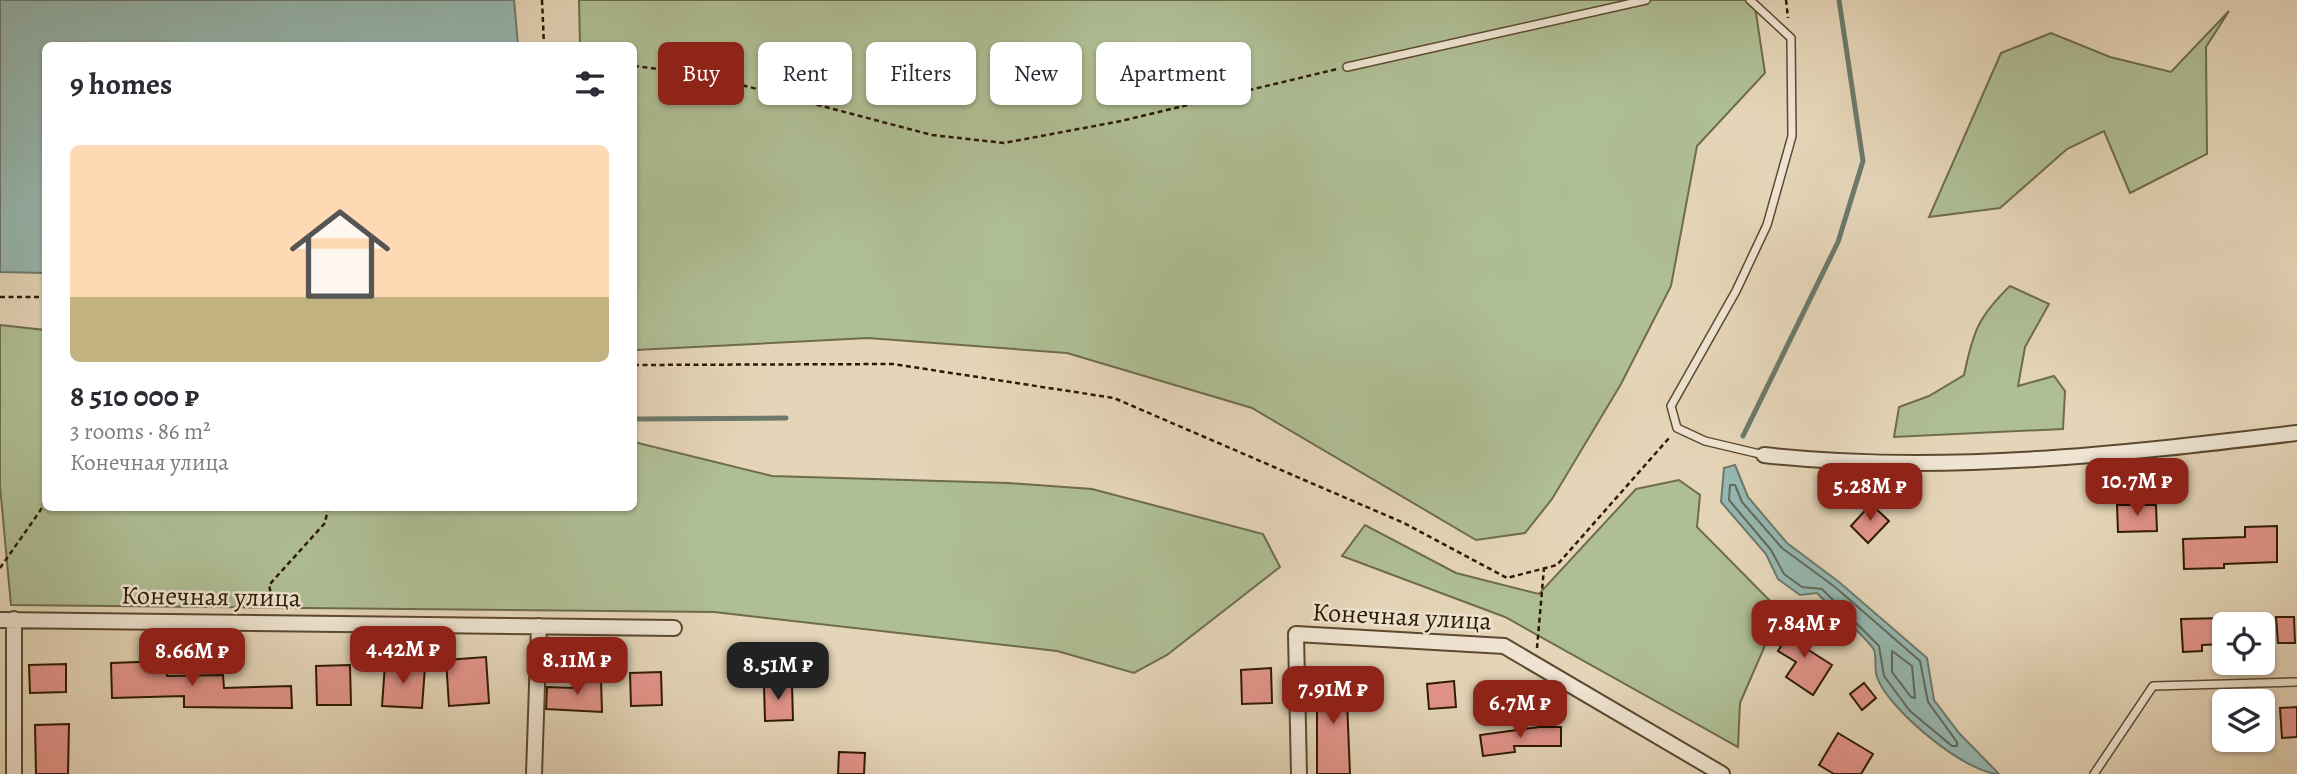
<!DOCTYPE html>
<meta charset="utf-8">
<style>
body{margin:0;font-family:Alegreya,serif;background:#f2f2f3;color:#2b2b33;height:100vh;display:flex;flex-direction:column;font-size:26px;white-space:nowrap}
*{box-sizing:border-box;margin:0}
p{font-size:23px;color:#7c7c81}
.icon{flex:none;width:38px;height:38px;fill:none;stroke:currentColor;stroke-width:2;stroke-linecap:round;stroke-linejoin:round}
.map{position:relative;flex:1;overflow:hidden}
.panel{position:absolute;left:42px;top:42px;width:595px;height:469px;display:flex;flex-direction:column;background:#fff;border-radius:10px;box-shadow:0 2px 5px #0004}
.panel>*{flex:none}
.top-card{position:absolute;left:658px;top:42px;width:665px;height:63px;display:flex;gap:14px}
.controls{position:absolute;left:2212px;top:612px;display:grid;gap:14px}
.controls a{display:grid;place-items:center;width:63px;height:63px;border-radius:10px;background:#fff;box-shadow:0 2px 5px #0004;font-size:35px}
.price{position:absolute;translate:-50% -60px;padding:0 16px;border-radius:14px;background:#8f2418;color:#fff;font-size:23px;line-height:46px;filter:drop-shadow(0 2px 4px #0008)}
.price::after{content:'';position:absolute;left:50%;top:42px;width:21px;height:16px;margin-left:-10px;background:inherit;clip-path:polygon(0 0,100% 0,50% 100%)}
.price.active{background:#222;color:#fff}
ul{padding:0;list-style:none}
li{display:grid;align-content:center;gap:14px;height:371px;padding:0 28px}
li+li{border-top:2px solid #e1e1e2}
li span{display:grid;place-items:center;height:217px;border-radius:10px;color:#555}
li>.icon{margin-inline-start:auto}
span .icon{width:126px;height:126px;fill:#fffc;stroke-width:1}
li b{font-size:30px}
h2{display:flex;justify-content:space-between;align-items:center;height:84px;padding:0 28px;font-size:30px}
.chip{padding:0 24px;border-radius:10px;background:#fff;box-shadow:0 2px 5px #0004;font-size:24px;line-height:63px}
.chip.active{background:#8f2418;color:#fff}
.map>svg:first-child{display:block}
</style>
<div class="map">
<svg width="2297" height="774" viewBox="0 0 2297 774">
<rect width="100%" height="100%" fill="#e5d5b8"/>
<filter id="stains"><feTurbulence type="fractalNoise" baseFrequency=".00286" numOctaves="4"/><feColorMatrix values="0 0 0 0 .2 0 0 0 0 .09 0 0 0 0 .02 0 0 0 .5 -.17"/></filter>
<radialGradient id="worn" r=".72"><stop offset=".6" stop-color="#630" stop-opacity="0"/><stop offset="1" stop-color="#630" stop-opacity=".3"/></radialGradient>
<path fill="#afbe94" stroke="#6e6c4b" stroke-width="2" d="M579 0H1754L1765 73 1697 146 1671 286 1621 384 1552 499 1525 533 1476 540 1252 408 1067 353 868 338 636 350 634 347V46L580 45Z
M2229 11 2206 47 2207 154 2130 193 2104 131 2067 149 2000 208 1929 217 2001 53 2051 33 2110 57 2171 72Z
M2010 286 2049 304 2025 347 2018 386 2054 376 2065 391 2063 429 1894 437 1899 407 1929 396 1964 375C1973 332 1978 317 2010 286Z
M0 325 45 330 46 508H634V442L772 476 1008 483 1092 489 1263 534 1280 567 1167 655 1134 673 1057 651 714 612 11 605 0 486Z
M1679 480 1700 495 1697 527 1780 611 1740 703 1738 747 1505 617 1342 556 1365 525 1456 573 1539 594 1636 489Z"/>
<path fill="#96b8b1" stroke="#6c796b" stroke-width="2" d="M0 0H514L518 45 46 46 45 273 0 272Z
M1735 465 1748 497 1787 543 1839 582 1927 658 1934 700 1959 733 1999 774C1966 774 1887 708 1877 677 1874 669 1877 658 1874 650 1868 638 1828 605 1817 593L1800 595 1778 579 1766 554 1721 502 1724 468Z"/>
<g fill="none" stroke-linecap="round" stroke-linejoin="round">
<path stroke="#62695a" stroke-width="2" d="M1730 485H1735L1742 502 1782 548 1835 587 1920 661 1928 702 1957 742V746H1952L1910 711 1884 676 1879 646 1822 589 1802 587 1784 574 1771 550 1729 500Z
M1892 651 1912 666 1915 698 1911 697 1892 672Z"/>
<path stroke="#6c796b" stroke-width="5" d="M634 419 786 418
M1743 436 1838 242 1863 161 1839 0"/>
</g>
<path fill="#e3948a" stroke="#2e1a02" stroke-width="2" d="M1871 504 1889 521 1868 543 1851 526Z
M2117 505H2156L2157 531 2118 532Z
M2277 526V562L2224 564V568L2184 569 2183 539 2245 537V527Z
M2276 617H2294L2295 643H2278Z
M2224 618V644L2202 645V651L2183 652 2181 619Z
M1795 624 1815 637 1807 649 1832 665 1813 695 1786 677 1796 662 1778 651Z
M486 657 489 703 449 706 446 660Z
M166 661 167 676 223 675 224 688 291 686 292 708 184 707V696L112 698 111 663Z
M66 664V692L30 693 29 665Z
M385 664 425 667 422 708 382 706Z
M350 665 351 705H317L316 666Z
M1271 668 1272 703 1242 704 1241 670Z
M661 672 662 705 631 706 630 673Z
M1346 676 1350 774H1317V677Z
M601 679 602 712 546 709 547 687 574 688V680Z
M1454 681 1456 707 1429 709 1427 684Z
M1864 683 1876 698 1862 710 1850 694Z
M792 684 793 720 765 721 764 685Z
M2297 707V737L2282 738 2280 708Z
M69 724 68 774H36L35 725Z
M1539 727H1561V746H1514L1515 752 1483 756 1480 735Z
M1838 733 1873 754 1861 774H1834L1819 765Z
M839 752 865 753 864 774H838Z"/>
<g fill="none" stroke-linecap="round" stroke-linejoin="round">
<g stroke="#5c4930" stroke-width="10">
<path id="lane" d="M1750 0 1791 38 1792 136 1767 225 1736 291 1671 406 1677 428 1705 441 1764 455
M1347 67 1646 0
M2094 774 2153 686 2297 682"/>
</g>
<g stroke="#5c4930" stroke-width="18">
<path id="street" d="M1764 455C1941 475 2121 454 2297 433
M0 620 674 628
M14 774V619
M534 774 539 626
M1299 774 1296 634 1504 646 1722 774"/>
</g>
<path stroke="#2e1a02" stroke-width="2.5" stroke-dasharray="5 3.5" stroke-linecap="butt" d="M542 0 544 46
M1786 0 1788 18
M634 66 700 74 932 135 1004 143 1121 121 1337 69
M0 297H46
M634 365 893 364 1114 398 1404 523 1507 578 1557 565 1670 437
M0 568 40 511 46 498
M274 608 269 585 325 523 328 508
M1537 648 1544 568"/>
<use href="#lane" stroke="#eee4d1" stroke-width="7"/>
<use href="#street" stroke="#eee4d1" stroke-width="14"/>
</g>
<g text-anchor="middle" stroke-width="5" stroke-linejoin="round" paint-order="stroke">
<g font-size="26" fill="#2e1a02" stroke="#eee4d1">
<text transform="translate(211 596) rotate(1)" y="9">Конечная улица</text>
<text transform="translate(1402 616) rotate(3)" y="9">Конечная улица</text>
</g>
</g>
<rect width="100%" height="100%" filter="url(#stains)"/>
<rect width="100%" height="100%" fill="url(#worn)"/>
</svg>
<div class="controls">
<a><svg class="icon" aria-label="locate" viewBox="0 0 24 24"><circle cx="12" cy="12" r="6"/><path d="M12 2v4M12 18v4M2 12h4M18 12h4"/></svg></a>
<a><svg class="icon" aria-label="layers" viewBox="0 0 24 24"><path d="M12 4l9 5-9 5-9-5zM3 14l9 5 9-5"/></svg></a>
</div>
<b class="price" style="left:2137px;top:518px">10.7M ₽</b>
<b class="price" style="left:1870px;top:523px">5.28M ₽</b>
<b class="price" style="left:1804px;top:660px">7.84M ₽</b>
<b class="price" style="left:403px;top:686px">4.42M ₽</b>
<b class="price" style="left:192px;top:688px">8.66M ₽</b>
<b class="price" style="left:577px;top:697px">8.11M ₽</b>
<b class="price active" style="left:778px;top:702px">8.51M ₽</b>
<b class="price" style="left:1333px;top:726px">7.91M ₽</b>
<b class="price" style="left:1520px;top:740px">6.7M ₽</b>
<div class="top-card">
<a class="chip active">Buy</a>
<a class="chip">Rent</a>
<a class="chip">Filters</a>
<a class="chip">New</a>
<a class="chip">Apartment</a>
</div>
<section class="panel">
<h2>9 homes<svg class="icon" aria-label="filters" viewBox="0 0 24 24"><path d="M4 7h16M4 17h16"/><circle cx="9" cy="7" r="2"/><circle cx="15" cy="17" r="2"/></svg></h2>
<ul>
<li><span style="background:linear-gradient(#ffd9b3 70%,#c2b280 0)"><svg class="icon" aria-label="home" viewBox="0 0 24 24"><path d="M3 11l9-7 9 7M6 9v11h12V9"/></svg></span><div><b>8 510 000 ₽</b><p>3 rooms · 86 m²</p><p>Конечная улица</p></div></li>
</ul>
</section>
</div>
